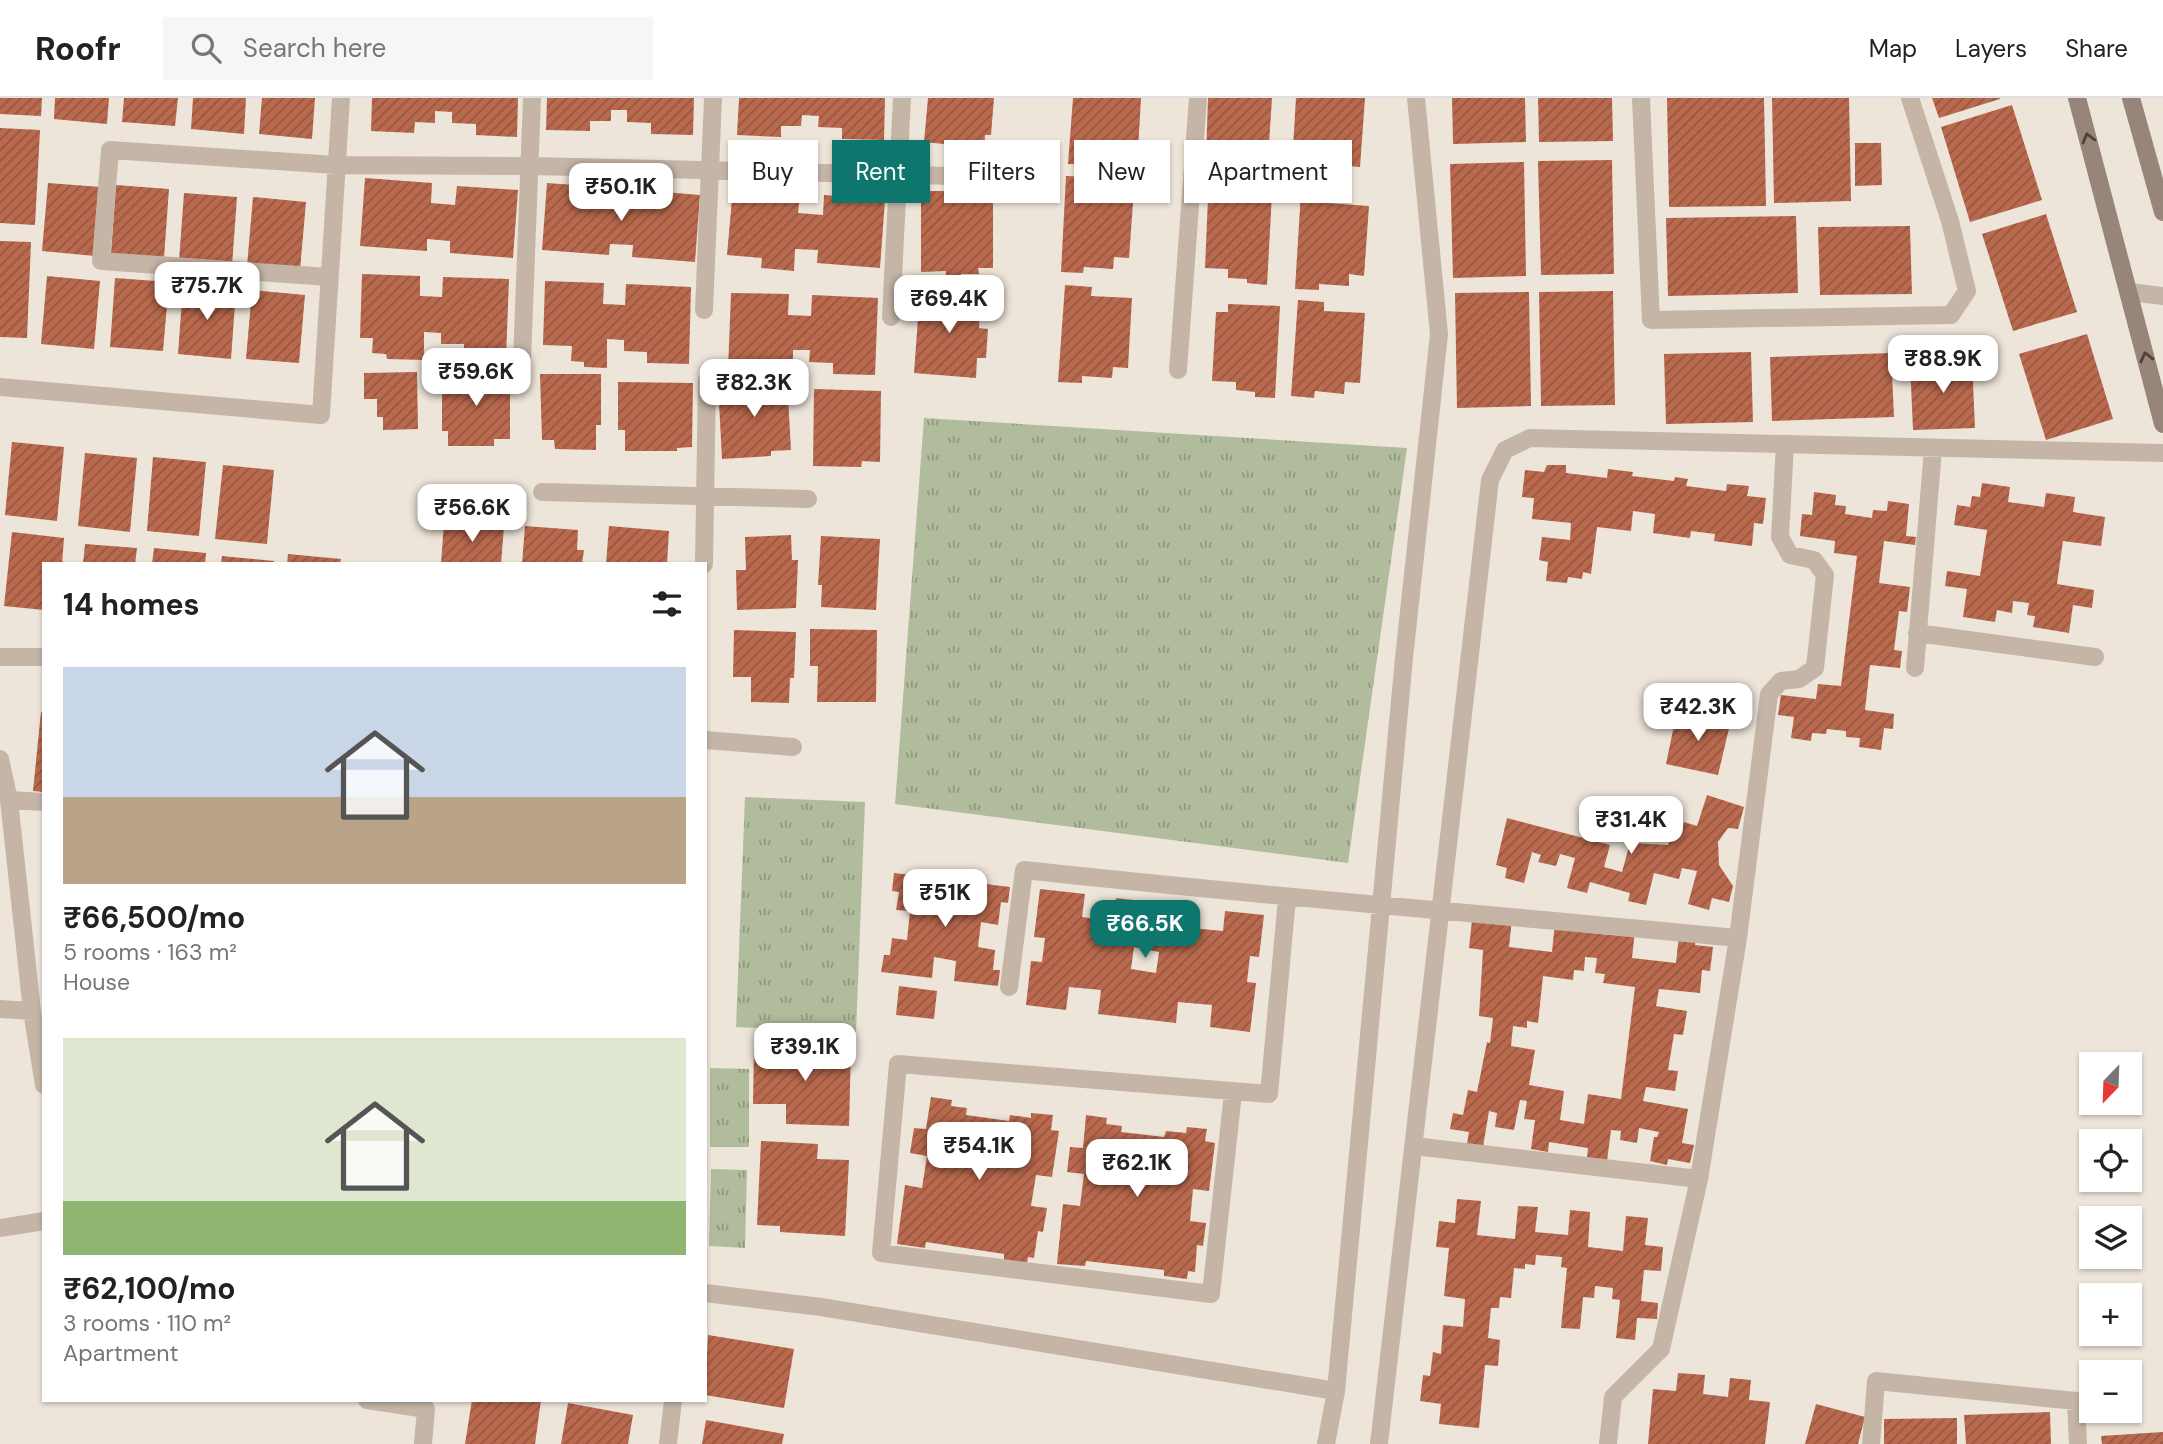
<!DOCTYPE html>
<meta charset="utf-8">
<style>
body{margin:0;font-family:"DM Sans",sans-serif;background:#f6f6f6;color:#222;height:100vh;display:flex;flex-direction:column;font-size:26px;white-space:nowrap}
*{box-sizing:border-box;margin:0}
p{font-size:23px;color:#767676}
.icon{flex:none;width:38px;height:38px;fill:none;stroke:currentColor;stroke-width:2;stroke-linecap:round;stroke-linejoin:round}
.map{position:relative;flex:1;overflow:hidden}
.details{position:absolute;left:42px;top:464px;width:665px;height:840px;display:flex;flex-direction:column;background:#fff;border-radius:0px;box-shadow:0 2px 5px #0004}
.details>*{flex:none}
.banner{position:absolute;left:728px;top:42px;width:665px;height:63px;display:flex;gap:14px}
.needle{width:46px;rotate:203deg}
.tools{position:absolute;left:2079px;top:954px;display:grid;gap:14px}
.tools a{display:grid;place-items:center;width:63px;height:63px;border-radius:0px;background:#fff;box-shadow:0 2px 5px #0004;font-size:35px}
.price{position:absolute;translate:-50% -60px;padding:0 16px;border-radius:14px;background:#fff;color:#222;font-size:23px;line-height:46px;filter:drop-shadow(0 2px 4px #0008)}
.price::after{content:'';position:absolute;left:50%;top:42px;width:21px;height:16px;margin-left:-10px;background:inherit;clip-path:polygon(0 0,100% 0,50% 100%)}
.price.active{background:#0f766e;color:#fff}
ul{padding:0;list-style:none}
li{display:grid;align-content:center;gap:14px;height:371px;padding:0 21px}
li span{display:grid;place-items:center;height:217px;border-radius:0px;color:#555}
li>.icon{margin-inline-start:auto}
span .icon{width:126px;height:126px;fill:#fffc;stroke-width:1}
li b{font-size:30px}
h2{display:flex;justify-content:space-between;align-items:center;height:84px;padding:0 21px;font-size:30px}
.tag{padding:0 24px;border-radius:0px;background:#fff;box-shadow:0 2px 5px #0004;font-size:24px;line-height:63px}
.tag.active{background:#0f766e;color:#fff}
header{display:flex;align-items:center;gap:42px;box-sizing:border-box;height:98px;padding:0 35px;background:#fff;border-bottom:2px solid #e0e0e0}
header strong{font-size:33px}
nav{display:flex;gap:38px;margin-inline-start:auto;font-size:24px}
.search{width:490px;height:63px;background:#f6f6f6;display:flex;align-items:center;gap:18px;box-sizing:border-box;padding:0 24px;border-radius:0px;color:#767676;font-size:26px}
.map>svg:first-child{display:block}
</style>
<header>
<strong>Roofr</strong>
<div class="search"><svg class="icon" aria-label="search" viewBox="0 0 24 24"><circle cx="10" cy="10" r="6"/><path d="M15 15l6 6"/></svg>Search here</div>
<nav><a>Map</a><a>Layers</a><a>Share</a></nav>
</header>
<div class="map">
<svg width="2163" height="1346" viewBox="0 0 2163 1346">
<defs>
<pattern id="grass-tufts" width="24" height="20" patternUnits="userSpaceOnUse" patternTransform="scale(1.75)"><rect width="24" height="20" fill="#b0bc9c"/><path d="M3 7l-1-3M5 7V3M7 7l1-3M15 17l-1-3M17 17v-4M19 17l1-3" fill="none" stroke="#90997f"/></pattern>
<pattern id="building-hatch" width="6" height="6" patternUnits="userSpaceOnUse" patternTransform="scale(1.75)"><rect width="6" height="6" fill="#b9694d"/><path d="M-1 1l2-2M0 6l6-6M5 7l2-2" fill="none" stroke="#975740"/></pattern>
</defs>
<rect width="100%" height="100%" fill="#eee5da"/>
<path fill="url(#grass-tufts)" d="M924 320 1407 350 1348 765 895 706Z
M745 699 865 704 856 934 736 929Z
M710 970 749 971V1049H710Z
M711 1071 747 1072 745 1150 709 1148Z"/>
<path fill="url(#building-hatch)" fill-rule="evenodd" d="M0 0H42L41 18 0 16Z
M55 0H109L107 26 54 21Z
M124 0H178L175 28 122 24Z
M193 0H246L244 36 191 31Z
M262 0H315L312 41 259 36Z
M372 0H518L517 39 476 37V26L452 25V14L435 13V25L415 24 414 35 371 33Z
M547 0H694L693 37 651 36V25L627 24V12H611V23H590V33L546 32Z
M739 0H885L884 42 842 41V30L818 29 819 18 802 17 801 28H781V39L737 37Z
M928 0H994L991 37H985L984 50 924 44Z
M1073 0H1141L1138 52 1123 51 1122 62 1092 60V67L1068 66Z
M1208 0H1272L1267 76 1247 75V70L1229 69V61L1206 59Z
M1296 0H1365L1360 69 1346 68 1345 79 1315 77V83L1291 82Z
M1452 0H1525L1526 44 1453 46Z
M1538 0H1612L1613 43 1539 44Z
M1667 0H1764L1766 108 1669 109Z
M1772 0H1849L1851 103 1774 105Z
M1932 0H2000V1L1939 20Z
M2012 7 2042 102 1970 124 1941 29Z
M0 30 40 32 35 127 0 125Z
M1855 45H1881L1882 87 1855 88Z
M1612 62 1614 176 1541 177 1538 63Z
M1524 64 1526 178 1453 180 1450 66Z
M1066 78 1093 79V88L1134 91 1129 160 1114 159 1113 171 1084 169 1083 175 1061 174Z
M365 80 432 85 431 105 455 107 457 88 518 92 513 160 450 155V143L427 141V153L360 148Z
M48 85 101 89 95 158 42 153Z
M547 85 615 90 613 110 638 111 639 92 700 97 695 164 632 159 633 147 610 146 609 157 542 152Z
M116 87 169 91 164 160 111 156Z
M733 90 800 95 798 115 823 117 824 97 885 102 880 170 817 165 818 152 795 151 794 173 761 170 762 160 727 157Z
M921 93H993V170H978L979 176H961V185H945L946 173 921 174Z
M1220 93 1272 96 1267 187 1247 185V181L1228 180V171L1205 170 1208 100 1220 101Z
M1301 94 1329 96 1328 105 1369 108 1364 178 1349 176V188L1319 186V192L1295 191Z
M184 95 237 99 232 168 179 163Z
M253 99 306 104 300 172 247 168Z
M2046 116 2077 214 2013 233 1982 136Z
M1796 118 1798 195 1668 198 1666 120Z
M1910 128 1912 196 1820 197 1818 129Z
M0 143 31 144 27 240 0 239Z
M362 176 420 178V198L442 199 443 179 509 181 506 260 464 258V246H441V235L424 234V262L387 261 386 256 372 255 373 240H360Z
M47 178 100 183 94 251 41 246Z
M115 180 169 184 163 253 110 249Z
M545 183 604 185 603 206 625 207 626 186 691 189 689 266 647 265V254L624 253V242L607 241V270L584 269V264L571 263 572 248 543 247Z
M1065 187 1092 189 1091 198 1132 200 1128 270 1113 269 1112 280 1082 278V285L1058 284Z
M183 188 236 192 231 261 178 256Z
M252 192 305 197 299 265 246 261Z
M920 193 981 197 979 230 988 231 986 260H977L976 280 914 275Z
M1613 193 1615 307 1541 308 1539 194Z
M1529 194 1531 308 1457 310 1455 195Z
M731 195 789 196 788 217 811 218 812 197 878 200 875 277 833 276V265L809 264 810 252H793V263H772V273L728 272Z
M1298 202 1324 204V213L1365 215 1360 285 1345 284 1344 296 1315 293 1314 300 1291 298Z
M1228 206 1280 208 1275 300 1255 299V294L1236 292V284L1212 283 1216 214H1228Z
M2087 236 2113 321 2046 342 2019 256Z
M1751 254 1753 324 1666 326 1664 256Z
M1891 255 1894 319 1772 323 1770 259Z
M1972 262 1975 330 1913 332 1910 265Z
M417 274 418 331 383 332V319H377V301H364V275Z
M442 275H510V341H494V348H448V333H442Z
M540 276H601V327H596V352L555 351 554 342H542Z
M787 282 791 352 771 353V358L722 361 718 286Z
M618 284 693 285 692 349 677 350V353H625V332H618Z
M814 291 881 293 880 364 862 363 861 369 813 368Z
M12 344 64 349 57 423 5 417Z
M85 355 137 360 130 434 78 428Z
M153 359 206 364 199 438 147 433Z
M223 367 274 372 267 446 215 441Z
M1547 367H1566V375L1607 380 1608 371 1633 374 1632 378 1674 383 1675 379 1688 381 1686 388 1726 393 1727 386 1749 388 1747 398 1766 400 1763 426 1754 425 1752 448 1714 443 1715 436 1691 433 1690 440 1653 435 1655 416 1633 413 1631 433 1597 429 1591 476 1583 474 1582 481 1568 479 1567 485 1546 483 1548 464 1539 462 1542 439 1570 442 1571 425 1532 421 1534 400 1522 399 1525 372 1544 374Z
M1982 385 2010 389 2008 404 2044 409 2046 395 2075 399 2073 414 2105 419 2101 448 2063 443 2057 486 2094 492 2092 510 2073 507 2069 535 2033 529 2035 518 2027 517 2029 505 2013 503 2012 515 1997 512 1995 524 1963 519 1967 491 1945 488 1947 473 1980 478 1987 432 1954 427 1957 407 1970 409 1972 398 1980 399Z
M1814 394 1836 397 1835 407 1846 408 1845 416 1872 420 1873 412 1887 413 1888 403 1909 406 1906 438 1916 439 1915 447 1884 443 1879 485 1910 489 1907 514 1899 513 1894 552 1902 553 1900 570 1870 567 1865 612 1894 616 1893 631 1884 630 1881 652 1859 649 1860 640 1846 639V633L1827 631 1826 636 1812 635 1811 643 1791 640 1794 619 1778 617 1781 597 1816 601 1818 586 1841 588 1857 458 1834 455 1835 443 1800 438 1802 416 1812 417Z
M444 424 504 429 501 466H441Z
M525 428 578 432 577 452H584L582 466H522Z
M609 428 669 433 667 466H606Z
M12 434 64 440 62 466H44V512L4 508Z
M791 437 792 462H798L796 510 737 512 736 472H746L745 439Z
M821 438 880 441 876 512 821 509 822 487H818Z
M85 446 137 450 135 466H83Z
M154 450 206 455 205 466H152Z
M288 456 341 461 340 466H287Z
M222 458 274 463V466H221Z
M810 531 877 532 876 604H817L818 568H810Z
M734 532 796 534 794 580H790L789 605 751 604V579H733Z
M1677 613 1730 626 1718 677 1666 666Z
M41 614H44V694L33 693Z
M1707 697 1744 709 1738 731 1728 730 1718 744 1719 767 1733 788 1729 804 1712 800 1709 812 1688 806 1697 773 1682 770 1679 781 1654 775 1646 807 1628 803 1630 795 1590 784 1587 795 1567 790 1575 760 1560 756 1556 768 1538 764 1541 757 1532 754 1524 785 1505 780 1507 770 1496 767 1507 720 1610 747 1604 769 1622 774 1630 745 1668 747 1673 735 1680 737 1684 724 1697 728Z
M894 775 944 781 941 800 958 803 961 783 1010 789 1008 805 1001 804 998 827 981 824 978 849 995 852 993 872H1000L998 888 954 883 956 863 934 859 932 880 881 874 884 857H890L892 840 907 842 910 813 896 812 899 794 892 793Z
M1040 791 1085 796 1082 819 1113 823 1116 800 1193 809 1191 830 1223 833 1225 813 1264 817 1259 859 1250 858 1247 884 1256 885 1250 934 1210 929 1212 907 1178 904 1176 925 1098 916 1101 892 1069 889 1066 912 1026 907 1031 863 1042 864 1045 840 1034 839ZM1134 849 1159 854 1156 875 1131 871Z
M1512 821 1509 849 1552 854 1555 824 1574 833 1611 837V830L1635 832 1632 860 1676 865 1679 837 1696 839 1695 847 1713 849 1710 873 1702 872 1700 895 1659 891 1656 908 1687 913 1683 937 1674 936 1668 972 1678 973 1675 993 1646 989 1643 1003 1688 1011 1682 1045 1694 1047 1690 1065 1668 1061 1667 1067 1650 1063 1654 1039H1657L1659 1034 1639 1030 1637 1045 1620 1042 1621 1033 1611 1032 1607 1063 1587 1060 1588 1050 1549 1044 1548 1054 1531 1051 1535 1022 1524 1021 1527 1003 1520 1002 1514 1032 1495 1029 1497 1015 1489 1013 1483 1049 1467 1046 1469 1034 1450 1031 1453 1015 1463 1017 1468 992 1477 994 1487 944 1490 945 1493 920 1479 918 1483 852 1469 850 1472 822ZM1585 859 1597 860 1595 875 1605 876 1603 885 1635 889 1621 1001 1588 996 1584 1026 1560 1022 1564 993 1529 987 1535 952 1511 948 1513 928 1527 930V923L1538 925 1543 878 1573 882 1574 872 1584 873Z
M899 888 937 893 934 921 896 917Z
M754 948 851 951 849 1028 786 1026V1006H753Z
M931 999 952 1002 951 1008 967 1010 966 1017 1009 1023 1010 1017 1031 1020V1015L1053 1017 1051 1032 1059 1033 1052 1079 1036 1077 1031 1108 1047 1110 1043 1134 1038 1133 1034 1160 1028 1159 1027 1165 1004 1162V1156L926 1144 925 1150 897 1146 905 1087 922 1090 927 1058 910 1055 914 1030 926 1031Z
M1086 1017 1107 1020 1106 1026 1122 1028 1121 1034 1164 1039 1166 1033 1186 1035 1187 1029 1207 1031 1205 1043 1215 1045 1209 1093 1193 1091 1190 1123 1206 1125 1203 1148 1197 1147 1195 1174 1188 1173 1187 1181 1164 1178V1172L1086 1163 1085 1168 1057 1166 1063 1106 1080 1108 1084 1076 1067 1074 1070 1049 1083 1050Z
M761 1043 818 1046 817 1061 849 1062 845 1138 780 1134V1128L757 1127Z
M1457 1101 1481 1103 1477 1137 1515 1141 1518 1108 1538 1109 1535 1134 1568 1137 1570 1112 1590 1114 1588 1149 1623 1153 1626 1118 1648 1120 1645 1147 1663 1149 1661 1173 1644 1172 1641 1203 1658 1205 1657 1221 1637 1220 1635 1242 1616 1240 1620 1202 1612 1201 1613 1190 1595 1188 1594 1200 1583 1199 1580 1231 1561 1230 1567 1170 1561 1169 1562 1159 1536 1157 1535 1167 1525 1166V1171L1514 1170 1511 1200 1500 1199 1499 1210H1491L1488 1240 1500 1242 1498 1268 1485 1267 1479 1330 1439 1326 1441 1306 1420 1303 1423 1277 1430 1278 1433 1254 1441 1256 1443 1227 1463 1229 1465 1201 1444 1198 1449 1150 1436 1149 1439 1123 1455 1125Z
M708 1237 794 1251 784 1310 705 1297Z
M1678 1275 1705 1277 1703 1296 1728 1299 1730 1280 1751 1282 1749 1302 1770 1304 1765 1346H1648L1653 1291 1676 1293Z
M472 1302H541L535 1346H465Z
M568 1305 633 1317 628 1346H561Z
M1816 1306 1865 1319 1858 1346H1805Z
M2050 1314 2051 1346H1966L1964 1317Z
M1957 1320V1346H1884V1321Z
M706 1322 784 1336 782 1346H702Z
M2163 1334V1346H2102L2101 1338Z"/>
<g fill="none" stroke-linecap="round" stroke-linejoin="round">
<path stroke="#c5b5a7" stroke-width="18" d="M1641 0 1651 222 1951 217 1967 193 1950 123 1910 0
M329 179 101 163 110 52 336 67 532 68 954 78
M2130 194 2163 198
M704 212 713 0
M891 219 902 0
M522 262 532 0
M1178 272 1198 0
M0 289 321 317 341 0
M542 394 808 401
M704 466 707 282
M1917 535 2095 559
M0 559H44
M1915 570 1933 351
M705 642 793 649
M0 661 9 702 32 913
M9 702 44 704
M1009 889 1024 772C1261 798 1499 817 1738 840
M0 911 32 913 44 987
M1233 995 1211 1196 881 1155 898 966 1269 996 1287 801
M1414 1048 1699 1081
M0 1130 44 1123
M705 1195 821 1209 1336 1293
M367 1302 426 1311 423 1346
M668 1346 673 1302
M1326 1346 1336 1293 1404 560 1439 236 1416 0
M1379 1346 1490 382 1505 352 1530 340 2163 355
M1608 1346 1613 1299 1661 1251 1699 1081 1738 840 1769 596 1781 583 1799 581 1815 570 1825 477 1814 462 1790 457 1780 439 1785 346
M1871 1346 1876 1283 2076 1303 2078 1346"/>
<path stroke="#988579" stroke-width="18" d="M2077 0 2163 326
M2131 0 2163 114"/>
</g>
<defs><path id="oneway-chevron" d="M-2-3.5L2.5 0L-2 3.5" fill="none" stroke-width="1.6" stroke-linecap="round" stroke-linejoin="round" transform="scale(1.75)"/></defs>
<g stroke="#4c423c">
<use href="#oneway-chevron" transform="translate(2088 40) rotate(-105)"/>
<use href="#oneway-chevron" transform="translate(2146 259) rotate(-104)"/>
</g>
</svg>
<div class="tools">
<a><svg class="needle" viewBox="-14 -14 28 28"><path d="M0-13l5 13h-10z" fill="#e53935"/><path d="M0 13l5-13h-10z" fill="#767676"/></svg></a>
<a><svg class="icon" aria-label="locate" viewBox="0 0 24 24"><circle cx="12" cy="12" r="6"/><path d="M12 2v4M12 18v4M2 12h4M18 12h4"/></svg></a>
<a><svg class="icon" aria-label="layers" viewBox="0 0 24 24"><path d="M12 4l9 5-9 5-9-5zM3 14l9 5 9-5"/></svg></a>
<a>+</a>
<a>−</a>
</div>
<b class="price" style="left:621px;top:125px">₹50.1K</b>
<b class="price" style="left:207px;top:224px">₹75.7K</b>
<b class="price" style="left:949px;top:237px">₹69.4K</b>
<b class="price" style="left:1943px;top:297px">₹88.9K</b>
<b class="price" style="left:476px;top:310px">₹59.6K</b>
<b class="price" style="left:754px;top:321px">₹82.3K</b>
<b class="price" style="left:472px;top:446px">₹56.6K</b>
<b class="price" style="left:1698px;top:645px">₹42.3K</b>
<b class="price" style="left:1631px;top:758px">₹31.4K</b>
<b class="price" style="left:945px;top:831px">₹51K</b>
<b class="price active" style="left:1145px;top:862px">₹66.5K</b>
<b class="price" style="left:805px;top:985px">₹39.1K</b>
<b class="price" style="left:979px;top:1084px">₹54.1K</b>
<b class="price" style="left:1137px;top:1101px">₹62.1K</b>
<div class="banner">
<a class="tag">Buy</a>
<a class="tag active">Rent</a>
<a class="tag">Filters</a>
<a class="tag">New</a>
<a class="tag">Apartment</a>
</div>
<section class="details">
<h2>14 homes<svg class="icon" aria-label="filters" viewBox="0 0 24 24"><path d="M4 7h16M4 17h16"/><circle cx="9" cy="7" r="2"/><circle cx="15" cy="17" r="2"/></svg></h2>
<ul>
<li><span style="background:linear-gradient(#c9d6e8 60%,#b9a48a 0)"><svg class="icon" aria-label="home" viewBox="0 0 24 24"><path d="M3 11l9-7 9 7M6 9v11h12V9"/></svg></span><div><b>₹66,500/mo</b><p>5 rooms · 163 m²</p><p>House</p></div></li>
<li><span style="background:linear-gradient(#dfe7d0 75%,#8fb573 0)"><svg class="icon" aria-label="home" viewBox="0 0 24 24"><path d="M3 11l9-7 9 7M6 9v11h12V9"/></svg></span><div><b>₹62,100/mo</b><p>3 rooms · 110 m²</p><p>Apartment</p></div></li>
</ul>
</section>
</div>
